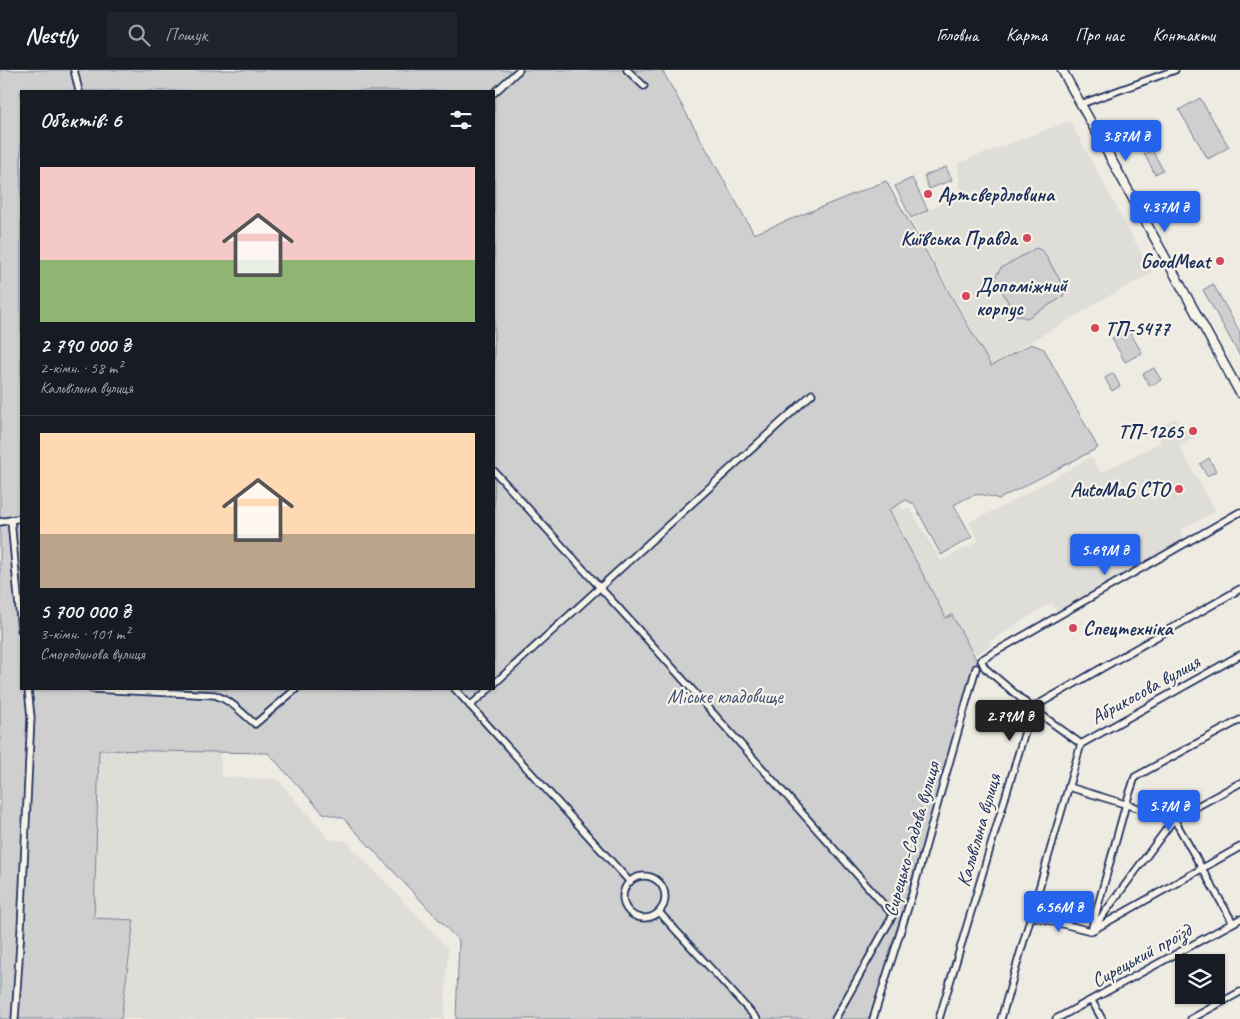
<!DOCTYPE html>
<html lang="uk">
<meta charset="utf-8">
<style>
body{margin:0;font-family:Caveat,sans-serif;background:#20242c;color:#f1f3f6;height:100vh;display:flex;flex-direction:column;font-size:19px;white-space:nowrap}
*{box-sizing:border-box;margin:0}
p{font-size:16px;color:#9ea1a6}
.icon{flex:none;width:28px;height:28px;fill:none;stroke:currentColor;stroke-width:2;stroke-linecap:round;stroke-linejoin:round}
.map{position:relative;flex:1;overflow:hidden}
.panel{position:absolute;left:20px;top:20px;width:475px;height:600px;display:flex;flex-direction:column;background:#171b24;border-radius:0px;box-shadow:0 1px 4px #0004}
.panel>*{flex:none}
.fabs{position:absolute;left:1175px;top:884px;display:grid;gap:10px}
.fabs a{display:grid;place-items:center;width:50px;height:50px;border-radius:0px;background:#171b24;box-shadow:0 1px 4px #0004;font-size:25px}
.price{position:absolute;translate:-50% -42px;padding:0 11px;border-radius:5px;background:#2563eb;color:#fff;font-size:16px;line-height:32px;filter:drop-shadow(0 1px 2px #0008)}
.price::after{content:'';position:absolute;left:50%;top:30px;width:15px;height:11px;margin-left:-8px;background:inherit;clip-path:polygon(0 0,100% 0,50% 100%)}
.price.current{background:#222;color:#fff}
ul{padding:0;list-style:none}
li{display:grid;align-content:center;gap:10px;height:265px;padding:0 20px}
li+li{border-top:1px solid #363941}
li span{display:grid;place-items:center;height:155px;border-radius:0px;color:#555}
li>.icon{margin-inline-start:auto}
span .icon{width:90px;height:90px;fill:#fffc;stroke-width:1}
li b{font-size:21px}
h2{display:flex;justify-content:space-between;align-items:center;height:60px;padding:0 20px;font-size:21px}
header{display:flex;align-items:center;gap:30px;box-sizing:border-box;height:70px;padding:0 25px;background:#171b24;border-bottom:1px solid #363941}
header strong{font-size:24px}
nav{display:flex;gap:28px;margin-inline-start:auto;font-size:18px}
.search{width:350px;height:45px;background:#20242c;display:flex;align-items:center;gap:12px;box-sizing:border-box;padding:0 18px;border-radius:0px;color:#9ea1a6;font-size:19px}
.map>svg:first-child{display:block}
</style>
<header>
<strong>Nestly</strong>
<div class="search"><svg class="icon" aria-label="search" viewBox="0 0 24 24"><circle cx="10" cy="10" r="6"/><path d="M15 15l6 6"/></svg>Пошук</div>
<nav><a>Головна</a><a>Карта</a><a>Про нас</a><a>Контакти</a></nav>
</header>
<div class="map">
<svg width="1240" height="949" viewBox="0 0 1240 949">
<rect width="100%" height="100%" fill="#eeebe2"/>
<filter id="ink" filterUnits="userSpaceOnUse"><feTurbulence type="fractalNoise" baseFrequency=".02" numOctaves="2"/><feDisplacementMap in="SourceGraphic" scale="10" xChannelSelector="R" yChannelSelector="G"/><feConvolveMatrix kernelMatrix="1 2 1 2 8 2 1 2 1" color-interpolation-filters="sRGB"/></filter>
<g filter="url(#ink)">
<path fill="#deddd8" d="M1070 51 1152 203 1090 236 1089 238 991 295 911 150 955 126 961 125 958 93Z
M1175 348 1182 359 1191 360 1195 367 1179 376 1216 441 1180 460 1185 469 1057 542 1051 533 989 572 991 576 975 585 952 545 946 548 889 440 900 434 903 440 909 437 941 491 979 471 969 452 1004 436 1091 387 1101 403 1161 372 1155 359Z
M99 680 220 682 221 707 277 709 329 769 346 771 448 878 444 949H121L134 851 94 849Z"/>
<path fill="#cfcfcf" stroke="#757f96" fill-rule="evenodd" d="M0 0H662L754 164 886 111 991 296 1031 274 1044 279 1098 378 999 429C976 422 975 423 954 435L972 467 941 485 914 434 906 430 889 440 946 548 952 545 977 591 870 949H456L459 871 343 748 323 743 268 683 99 680 94 848 134 850 121 949H0ZM21 21H494V619H21Z
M1200 28 1229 77 1208 89 1179 40Z
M1152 80 1163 100 1155 104 1144 84Z
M946 97 952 110 929 119 924 106Z
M912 108 928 140 911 148 895 116Z
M1036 178 1043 181 1065 219 1063 227 1027 248 1015 245 995 208 1001 198Z
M1213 214 1240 262V286L1203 220Z
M1128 259 1142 283 1125 292 1112 268Z
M1154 298 1161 310 1150 316 1143 304Z
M1113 303 1120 316 1112 321 1105 308Z
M1209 388 1216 401 1207 406 1200 394Z"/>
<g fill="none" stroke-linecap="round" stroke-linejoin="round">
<g stroke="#1b2f5e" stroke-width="9">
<path id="street" d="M74 0 79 21
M627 0 644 16
M494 23 519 0
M1081 34 1175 0
M494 401 655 578 893 845 835 949
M11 450 21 560
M0 452 21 448
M494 614 812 324
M92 619 215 625C232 631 242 643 255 654L296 619
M455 619 630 812
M470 636 489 619
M1081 674 1032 638 985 598 981 590 1240 442
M1069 717 1174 749 1233 853
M623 827a21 21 0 1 1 42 0a21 21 0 1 1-42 0Z
M659 842 757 949
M1031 846 1091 861
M1094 857 1174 749 1240 713
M1093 860 1240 777
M1091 861 1126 734 1135 707 1240 650
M1092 931 1102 949
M15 949 21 859 31 647 28 619
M873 949 911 828 976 598
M939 949 1032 638 1240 519
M1001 949 1081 674 1240 585
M1056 949 1240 849
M1191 949 1240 922"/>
</g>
<g stroke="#1b2f5e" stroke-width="11">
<path id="secondary" d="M1062 0 1240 323"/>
</g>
<use href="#street" stroke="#f7f3e8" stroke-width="5.5"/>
<use href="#secondary" stroke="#f7f3e8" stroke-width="8"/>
</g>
</g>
<g fill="#d1495b" stroke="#f7f3e8" stroke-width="2">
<circle cx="928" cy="124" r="5"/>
<circle cx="1027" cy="168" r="5"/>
<circle cx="1220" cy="191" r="5"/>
<circle cx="966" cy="226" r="5"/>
<circle cx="1095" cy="258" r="5"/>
<circle cx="1193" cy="361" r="5"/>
<circle cx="1179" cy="419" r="5"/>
<circle cx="1073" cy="558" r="5"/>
</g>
<g text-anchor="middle" stroke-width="4.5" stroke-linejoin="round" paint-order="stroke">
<g font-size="20" font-weight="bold" fill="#1b2f5e" stroke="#f7f3e8" text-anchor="start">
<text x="938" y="131">Артсвердловина</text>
<text x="1017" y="175" text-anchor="end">Київська Правда</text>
<text x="1210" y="198" text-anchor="end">GoodMeat</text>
<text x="976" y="222">Допоміжний<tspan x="976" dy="23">корпус</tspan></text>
<text x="1105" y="265">ТП-5477</text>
<text x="1183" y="368" text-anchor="end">ТП-1265</text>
<text x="1169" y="426" text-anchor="end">AutoMaG СТО</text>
<text x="1083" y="565">Спецтехніка</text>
</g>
<g font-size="20" fill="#1b2f5e" stroke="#f7f3e8">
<text transform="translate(1145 619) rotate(-29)" y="7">Абрикосова вулиця</text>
<text transform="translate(978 760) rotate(-74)" y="7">Кальвільна вулиця</text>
<text transform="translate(911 769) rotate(-74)" y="7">Сирецько-Садова вулиця</text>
<text transform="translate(1141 885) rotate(-29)" y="7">Сирецький проїзд</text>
</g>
<g font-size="20" fill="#3f4f75" stroke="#f7f3e8">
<text x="725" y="633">Міське кладовище</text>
</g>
</g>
</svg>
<div class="fabs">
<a><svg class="icon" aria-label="layers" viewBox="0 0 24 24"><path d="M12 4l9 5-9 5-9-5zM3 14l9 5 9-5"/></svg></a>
</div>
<b class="price" style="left:1126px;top:92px">3.87M ₴</b>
<b class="price" style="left:1165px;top:163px">4.37M ₴</b>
<b class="price" style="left:1105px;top:506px">5.69M ₴</b>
<b class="price current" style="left:1010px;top:672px">2.79M ₴</b>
<b class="price" style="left:1169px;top:762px">5.7M ₴</b>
<b class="price" style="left:1059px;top:863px">6.56M ₴</b>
<section class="panel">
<h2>Об’єктів: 6<svg class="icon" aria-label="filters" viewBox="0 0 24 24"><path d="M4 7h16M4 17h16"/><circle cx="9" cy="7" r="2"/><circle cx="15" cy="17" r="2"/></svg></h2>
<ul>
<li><span style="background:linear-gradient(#f6c9c9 60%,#8fb573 0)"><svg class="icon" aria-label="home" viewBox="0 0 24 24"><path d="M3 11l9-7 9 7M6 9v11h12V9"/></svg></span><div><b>2 790 000 ₴</b><p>2-кімн. · 58 m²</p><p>Кальвільна вулиця</p></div></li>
<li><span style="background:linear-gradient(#ffd9b3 65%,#b9a48a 0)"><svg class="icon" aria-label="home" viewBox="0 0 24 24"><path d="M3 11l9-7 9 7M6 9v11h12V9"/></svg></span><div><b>5 700 000 ₴</b><p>3-кімн. · 101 m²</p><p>Смородинова вулиця</p></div></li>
</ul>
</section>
</div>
